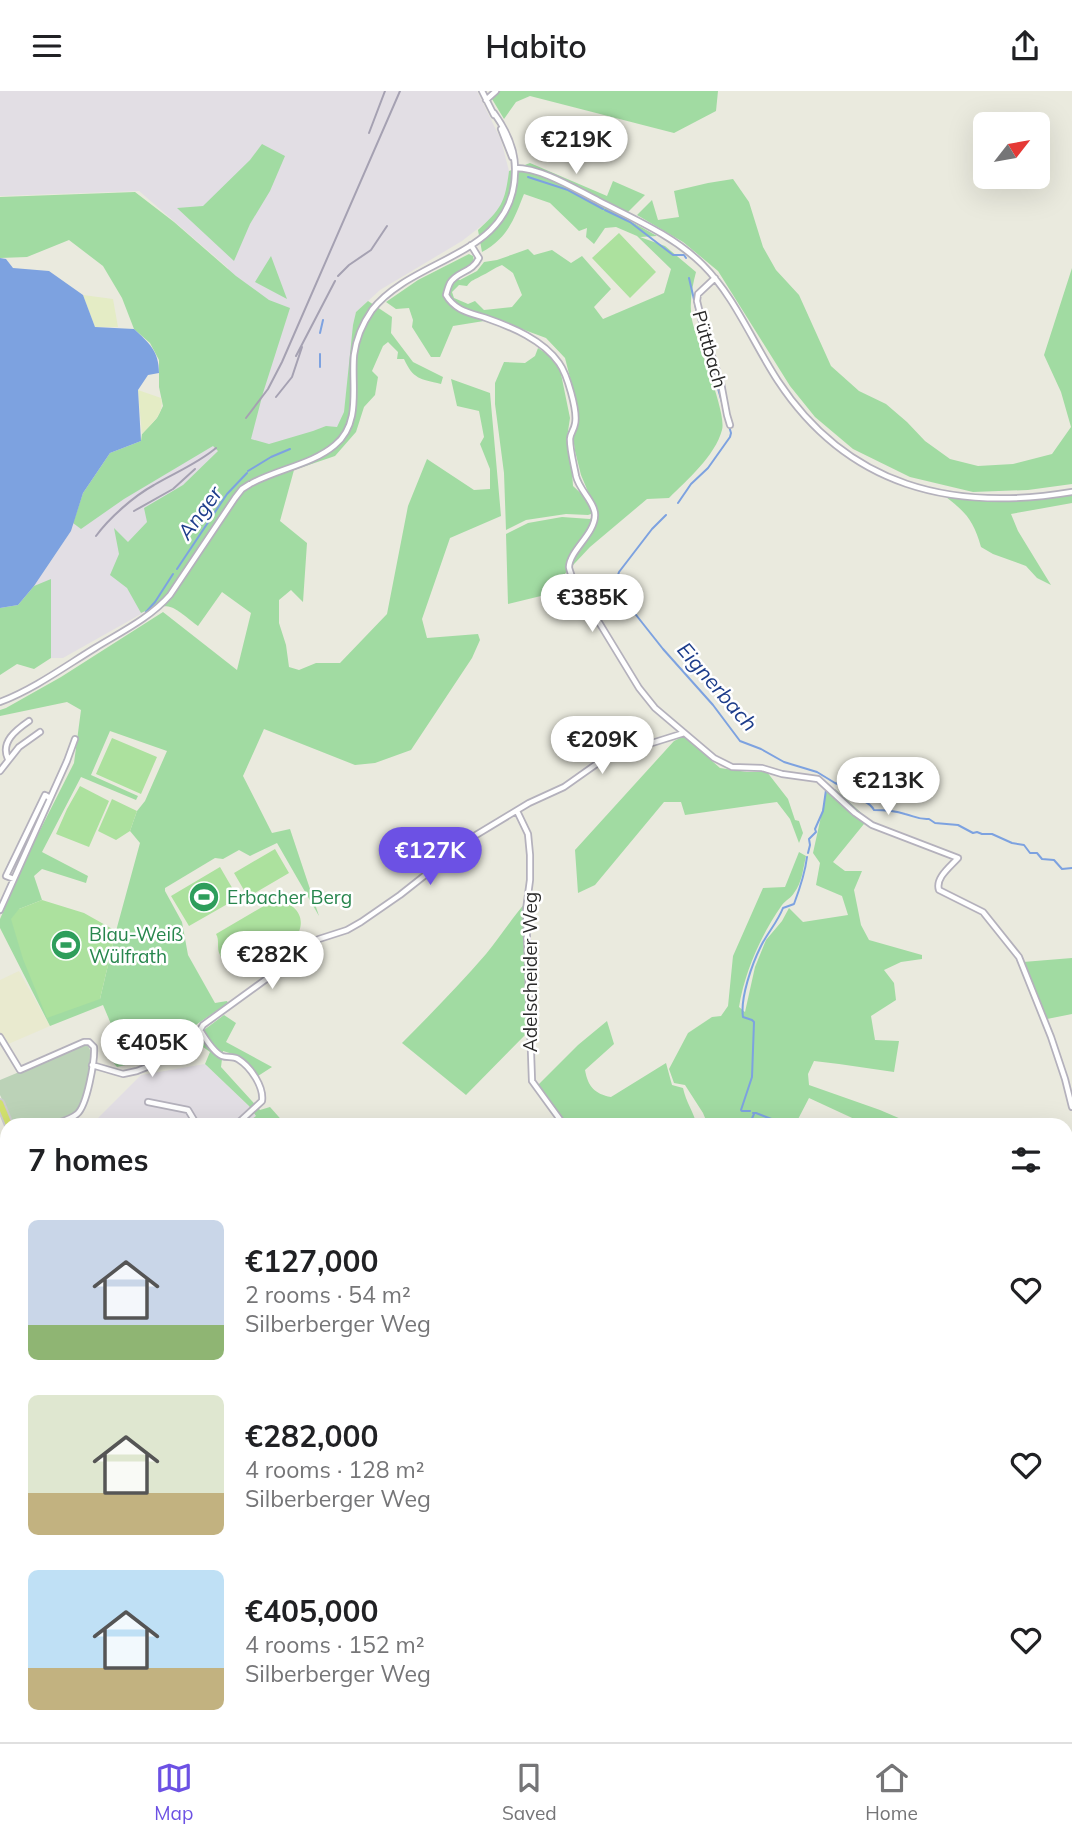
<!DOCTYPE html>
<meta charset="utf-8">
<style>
body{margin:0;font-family:Mulish,sans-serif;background:#f6f6f6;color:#202124;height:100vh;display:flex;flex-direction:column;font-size:26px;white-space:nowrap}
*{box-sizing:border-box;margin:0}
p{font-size:23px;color:#757577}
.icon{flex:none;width:38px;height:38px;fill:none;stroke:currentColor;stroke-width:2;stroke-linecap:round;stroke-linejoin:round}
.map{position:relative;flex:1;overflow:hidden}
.sheet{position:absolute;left:0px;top:1027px;width:1073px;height:625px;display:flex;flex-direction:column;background:#fff;border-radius:21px 21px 0 0;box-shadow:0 7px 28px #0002}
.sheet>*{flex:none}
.needle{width:46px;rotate:59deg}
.tools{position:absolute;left:973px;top:21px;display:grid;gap:14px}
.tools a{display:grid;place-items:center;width:77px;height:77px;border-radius:10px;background:#fff;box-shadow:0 7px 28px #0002;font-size:35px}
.price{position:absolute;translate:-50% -60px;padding:0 16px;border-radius:24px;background:#fff;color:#222;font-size:23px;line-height:46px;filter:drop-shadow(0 2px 4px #0008)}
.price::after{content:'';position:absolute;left:50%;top:42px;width:21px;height:16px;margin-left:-10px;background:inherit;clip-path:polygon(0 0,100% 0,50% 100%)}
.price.active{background:#6c51e4;color:#fff}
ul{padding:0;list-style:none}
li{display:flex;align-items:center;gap:21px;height:175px;padding:0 28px}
li span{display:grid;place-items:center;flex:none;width:196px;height:140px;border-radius:10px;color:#555}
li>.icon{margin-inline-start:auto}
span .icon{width:84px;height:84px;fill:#fffc;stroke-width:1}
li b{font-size:30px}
h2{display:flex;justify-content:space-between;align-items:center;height:84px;padding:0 28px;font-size:30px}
header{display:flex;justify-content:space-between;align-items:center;height:91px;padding:0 28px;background:#fff;font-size:32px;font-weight:600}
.tab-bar{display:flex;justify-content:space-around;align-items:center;height:98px;border-top:2px solid #e0e0e0;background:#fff;font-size:19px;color:#757577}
.tab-bar a{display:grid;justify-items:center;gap:4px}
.tab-bar .active{color:#6c51e4}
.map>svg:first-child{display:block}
</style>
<header><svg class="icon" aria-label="menu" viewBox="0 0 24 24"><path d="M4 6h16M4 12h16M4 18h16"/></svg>Habito<svg class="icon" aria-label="share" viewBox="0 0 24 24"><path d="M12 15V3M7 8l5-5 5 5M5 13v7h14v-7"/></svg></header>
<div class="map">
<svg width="1072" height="1651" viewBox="0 0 1072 1651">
<rect width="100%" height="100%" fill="#eaeade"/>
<path fill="#e2dee4" d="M0 0H477L501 49 509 80 506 106 494 125 462 150 380 199 356 221 344 322 337 341 316 355 157 514 63 567H51V489L34 495 71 440 83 402 141 350 211 250 228 177 139 100 0 105Z
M205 973 249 1015 256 1026 244 1034H96L97 1028 141 984Z
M1072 1441V1529L1066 1530V1444Z"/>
<path fill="#e9eacf" d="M19 880 50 935 6 954 0 943V889Z"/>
<path fill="#a1dba2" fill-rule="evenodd" d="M498 0H718L716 20 674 42 530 5 516 11 504 28 492 8Z
M262 53 285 65 270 100 250 133 234 170 177 117 203 115 250 69Z
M530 72 607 105 613 90 645 104 623 126 657 145 640 146 665 155 696 181C692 196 689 213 692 229 697 253 727 321 722 339 715 365 687 389 669 407L647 408 590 456 545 504 508 513 506 443 528 432 562 426 590 428 597 422 581 384 575 360 573 346 577 334 578 318 565 267 546 247 511 234 484 230 453 235 440 266H431L412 236 413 229 409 217 396 218 386 211 418 189 469 163 473 165 474 170 472 174 451 186 460 189 477 180 484 171 497 169 528 158 534 164 552 159 571 172 582 165 611 198 594 216 603 228 664 202 671 178 637 145 616 136 605 137 594 153 586 146 587 137 579 140 550 112 524 103C514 128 508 147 482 161L478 139C501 118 505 112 509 80ZM502 174 513 182 522 204 512 216 484 219 475 210 468 213 454 207 452 201 459 194 467 195C472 188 475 189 481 185 488 182 494 177 502 174Z
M733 88 749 111 763 156 776 179 799 204 831 275 859 300 886 313 907 331 925 350 950 368 978 375 1013 373 1052 363 1071 336 1061 301 1044 264 1072 177V393L1028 399 973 401 910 386 853 358 815 326 790 295 718 180 683 151 637 124 652 109 658 129 679 126 674 100 708 92Z
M135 101 174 131 236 185 269 209 290 217 263 302 251 348 269 353 313 340 326 335 337 336 344 321 353 234 356 221 368 210 392 226 391 242 413 271 443 286 441 293C420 288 413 288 404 268H397L398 261 388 251 383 255 372 280 378 286 375 304 364 316 356 341 335 365 294 379 280 430 307 452 303 511 291 499 279 509V532L286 554 289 576 299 579 316 572H340L387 523 408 415 427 368 474 399 490 398V378L480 353 484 346 479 320 457 315 451 288 490 302 501 425 450 447 422 528 427 547 478 543 480 549 472 567 411 659 375 672 355 674 264 638 243 685 272 742 290 738 319 825 277 752 250 765 239 759 223 768 215 767 165 797V800L182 831 188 864 215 912 227 910 228 912 143 970 117 976 107 964 111 933 103 914 50 935 0 837V828L32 755 74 672 81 619 67 611 0 625V619L6 617 61 586 163 521 237 579 251 522 222 501 198 535C172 516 172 509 141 522L127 497 110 484 119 463 114 437 128 451 147 431 144 417 183 394 218 360 213 355 124 408 81 438 73 432 83 402 110 362 141 350 142 343 157 327 163 315 159 296V269L150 252 134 238 122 207 103 175 69 149 27 166 0 167V106ZM110 640 167 660 145 710 137 720 130 740 140 752 116 840 100 908 19 818 42 809 34 785 42 778 86 792 88 785 42 761 81 686 136 709 138 705 91 684Z
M271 165 287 208 255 191Z
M538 257 550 265 560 278 570 327 567 347 571 366 573 395 588 409 594 422 588 424 566 423 526 429 506 439 504 382 495 313V292L504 271 525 272 535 265Z
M1072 404V412L1011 423 1018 440 1051 494 1037 487 1026 475 993 463 981 456C974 431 967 422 946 406 990 412 1028 410 1072 404Z
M51 488V567L34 578 17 573 0 584V517L18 514 34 495Z
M684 645 720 677 747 681H767L788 708 795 729 799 730 803 742 799 752 790 728 777 711 685 724 681 711H664L595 794 578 802 575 759 674 650Z
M827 698H835L868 728 833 771 845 780H862L854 799 861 834 869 849 922 864V868L901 871 884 879 894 892 896 909 871 925 875 949 899 950 894 981 839 973 814 970 808 983 809 994 880 1019 915 1034H862L863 1032 809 1007 795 1034H708L703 1022 685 994 674 992 669 978 688 942 712 926 721 925 728 915 733 865 763 797 785 796 799 761 806 765C803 778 802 792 794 802 791 807 786 809 782 814 761 844 745 880 739 916L745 921 755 876 766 849 782 830 789 817 803 831 848 824 842 805 816 794 820 772 813 762Z
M527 810 528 941 466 1004 402 952C431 923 459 894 486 863 500 846 512 827 527 810Z
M1072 867V923L1047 928 1023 871Z
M224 924 236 932 226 951 272 976 258 985 239 965 223 960 221 976 260 1019 270 1016 286 1034H256L252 1028 256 1025 249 1015 205 973 210 961 192 948Z
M607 930 614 953 585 979C588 996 595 1003 611 1006L666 972 672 994 683 997C686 1011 693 1020 697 1034H567L538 994 578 954Z
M1072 1530V1651H725L731 1645H1066V1531Z"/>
<path fill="#e4ecc5" d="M83 204 113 208 118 236H95Z
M138 299 161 307C165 323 152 332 142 343Z"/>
<path fill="#bbd2b7" d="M84 954 88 955C94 964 91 977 88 987 85 997 84 1011 78 1019 65 1034 32 1034 14 1034L0 1004V989Z"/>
<path fill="#ace19e" d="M619 142 656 181 630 207 592 167Z
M112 647 157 666 141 703 96 683Z
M80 695 109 710 89 756 56 743 67 718Z
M112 708 137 720 130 740 116 749 98 740Z
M275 758 289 782 248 806 234 782Z
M220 776 238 807 189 835 171 805Z
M279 806C283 812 287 811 293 816 305 826 302 841 292 851 274 862 234 895 220 864 216 856 220 850 216 843Z
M42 809 84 822 116 840 100 908 47 927 23 868 11 828 19 818Z"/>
<path fill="#7da2e0" d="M0 167 6 168 13 177 49 180 83 204 95 236 134 238C149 252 159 260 159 282L148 284 138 299 141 350 110 362 83 402 71 440 34 495 18 514 0 517Z"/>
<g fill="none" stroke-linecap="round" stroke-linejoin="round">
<path stroke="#7da2e0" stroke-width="2" d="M528 86 568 99 603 118
M605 119 630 131 673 164H684L686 167
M320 242 323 229
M320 276V263
M248 380 271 366 290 358
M678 412 691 393 708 377 730 346 731 342 702 243 689 187
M666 424 652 438 619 481 615 493 625 510 663 558 713 614 740 650 761 658 784 671 817 681 835 692 842 695 847 703 852 708C861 707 870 712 874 719 884 719 896 720 905 723 914 725 919 729 929 728L935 732 958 734 973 742 977 741 982 743H992L1012 752 1024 754 1030 762H1037L1042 768 1054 769 1062 778 1072 777
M177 478 227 403 247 382
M146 521 155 511 173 483
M808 762 810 754 809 748 816 741 815 738 823 720 826 699 824 696
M750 1020H742L741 1019 752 986 754 931 752 929 743 926C740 907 752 873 761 855 768 841 777 832 783 817L794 813C800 797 805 783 807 766
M753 1022H756L787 1034
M749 1034 754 1023"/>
<g stroke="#b4b1bc" stroke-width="8">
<path id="minor" d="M482 0 494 24
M486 9 496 0
M501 38 512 66
M515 77C542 77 575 98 599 110 634 128 674 145 703 174 735 206 753 252 778 290 848 396 952 421 1072 401
M471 154 479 167C472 182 457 180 450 192 448 196 447 200 446 204 455 220 471 222 486 227 512 236 543 249 559 272 567 283 578 320 575 333 574 339 570 343 570 348 570 360 574 374 576 385 579 399 595 411 595 424 595 443 570 459 569 476 569 478 572 485 572 487L639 597 655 617 714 667 732 676 762 677 782 683 818 688 855 722 872 734 958 767C950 776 935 787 939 799L983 821 1019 866 1051 946 1065 988 1072 1016
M715 187 698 203 697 210 706 247 721 292 727 324 730 334
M252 392C278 378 313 373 335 354 362 332 351 294 354 264 356 248 363 232 372 219 414 165 514 166 515 81 516 59 507 40 494 22
M0 611C34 598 64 576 95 557 121 541 150 527 170 504L235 407 242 398 250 393
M8 668C0 651 16 639 29 630
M0 680 19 656 40 641
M517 720 528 743 530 764V789L526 819 532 990 564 1034
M14 788 6 785 45 704 50 707
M0 819 67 670 75 648
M200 939C205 947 213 961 222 965 227 967 233 965 238 968 251 976 264 996 262 1010L236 1034
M0 946 20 979 84 951H89L94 956C95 969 87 1015 77 1023 70 1029 59 1031 51 1034
M92 974 123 983 137 980 152 974 193 943 200 939 203 934 265 889 298 860 319 848 347 839 361 831 400 804 476 744 529 712 564 696 598 672 617 663 684 642
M148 1011 188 1019 197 1034
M0 1065 7 1061
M0 1103H7
M0 1157 7 1158
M0 1191 7 1196
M0 1264 7 1270
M1066 1375 1072 1378
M1066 1443 1072 1439
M0 1466 7 1460
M0 1504H2L7 1509
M179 1645 187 1651
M253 1645 262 1651
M419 1645 423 1651
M459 1645V1651
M524 1645V1651
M269 1651 273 1645
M335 1651 339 1645"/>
</g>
<g stroke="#ccc" stroke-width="10">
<path id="major" d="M0 1012 9 1034
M0 1237 7 1224
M1066 1538 1072 1536
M651 1645 660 1651"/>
</g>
<use href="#minor" stroke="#fff" stroke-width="4.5"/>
<use href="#major" stroke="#d1e06d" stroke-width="6"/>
<path stroke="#a5a1b2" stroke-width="2" d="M369 42 385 0
M338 185 349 174 371 159 387 135
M296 265 335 190
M276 306 292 286 302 256
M246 327 268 298 282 271 400 0
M134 420 173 398 195 378
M96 445C109 427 134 405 154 394 174 382 197 373 216 357"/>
</g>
<defs>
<g id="stadium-disc" transform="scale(1.575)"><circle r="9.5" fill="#2e9e5b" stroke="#fff"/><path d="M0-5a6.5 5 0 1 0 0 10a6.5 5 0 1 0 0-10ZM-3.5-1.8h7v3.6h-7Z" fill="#fff"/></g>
</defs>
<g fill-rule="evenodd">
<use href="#stadium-disc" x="204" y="806"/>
<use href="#stadium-disc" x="66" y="854"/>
</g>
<g text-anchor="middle" stroke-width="5" stroke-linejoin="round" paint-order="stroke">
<g font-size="19" fill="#2a2a2a" stroke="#fff">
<text transform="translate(710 258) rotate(74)" y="7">Püttbach</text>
<text transform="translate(530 881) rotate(-90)" y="7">Adelscheider Weg</text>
</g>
<g font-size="19" fill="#27864d" stroke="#fff" text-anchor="start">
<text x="227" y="813">Erbacher Berg</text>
<text x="89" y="850">Blau-Weiß<tspan x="89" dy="22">Wülfrath</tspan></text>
</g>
<g font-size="21" font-style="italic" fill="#1d3d8b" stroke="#fff">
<text transform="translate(200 422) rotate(-54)" y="7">Anger</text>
<text transform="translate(717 596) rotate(49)" y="7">Eignerbach</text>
</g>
</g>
</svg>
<div class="tools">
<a><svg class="needle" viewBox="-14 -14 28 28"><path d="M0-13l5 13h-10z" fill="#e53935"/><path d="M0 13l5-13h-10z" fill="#757577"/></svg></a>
</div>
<b class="price" style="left:576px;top:85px">€219K</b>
<b class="price" style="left:592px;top:543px">€385K</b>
<b class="price" style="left:602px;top:685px">€209K</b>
<b class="price" style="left:888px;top:726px">€213K</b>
<b class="price active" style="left:430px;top:796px">€127K</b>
<b class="price" style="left:272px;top:900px">€282K</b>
<b class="price" style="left:152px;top:988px">€405K</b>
<section class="sheet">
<h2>7 homes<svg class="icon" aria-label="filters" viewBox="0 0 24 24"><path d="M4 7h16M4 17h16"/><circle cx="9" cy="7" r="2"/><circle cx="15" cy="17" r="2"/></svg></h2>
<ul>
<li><span style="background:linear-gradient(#c9d6e8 75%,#8fb573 0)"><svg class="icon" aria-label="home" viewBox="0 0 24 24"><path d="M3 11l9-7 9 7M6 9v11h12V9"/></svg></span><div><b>€127,000</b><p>2 rooms · 54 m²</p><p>Silberberger Weg</p></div><svg class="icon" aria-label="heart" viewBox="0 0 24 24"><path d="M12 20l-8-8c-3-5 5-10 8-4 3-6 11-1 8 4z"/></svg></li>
<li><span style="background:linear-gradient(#dfe7d0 70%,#c2b280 0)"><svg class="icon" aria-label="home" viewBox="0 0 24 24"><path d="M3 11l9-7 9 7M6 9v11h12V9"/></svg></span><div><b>€282,000</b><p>4 rooms · 128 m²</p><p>Silberberger Weg</p></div><svg class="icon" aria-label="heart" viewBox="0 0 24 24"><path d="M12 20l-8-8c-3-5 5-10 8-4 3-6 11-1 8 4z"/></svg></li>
<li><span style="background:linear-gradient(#bfe0f5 70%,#c2b280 0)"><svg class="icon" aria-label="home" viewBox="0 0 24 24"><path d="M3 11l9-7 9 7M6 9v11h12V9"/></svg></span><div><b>€405,000</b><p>4 rooms · 152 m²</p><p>Silberberger Weg</p></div><svg class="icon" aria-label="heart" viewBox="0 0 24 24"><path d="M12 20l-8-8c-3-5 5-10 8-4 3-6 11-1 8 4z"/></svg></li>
</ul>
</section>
</div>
<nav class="tab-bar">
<a class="active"><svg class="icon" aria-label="map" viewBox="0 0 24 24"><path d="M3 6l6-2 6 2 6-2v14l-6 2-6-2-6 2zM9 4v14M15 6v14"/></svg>Map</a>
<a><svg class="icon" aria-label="saved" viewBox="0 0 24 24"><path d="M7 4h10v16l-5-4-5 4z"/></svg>Saved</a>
<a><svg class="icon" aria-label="home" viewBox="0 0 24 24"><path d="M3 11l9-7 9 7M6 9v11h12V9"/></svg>Home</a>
</nav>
